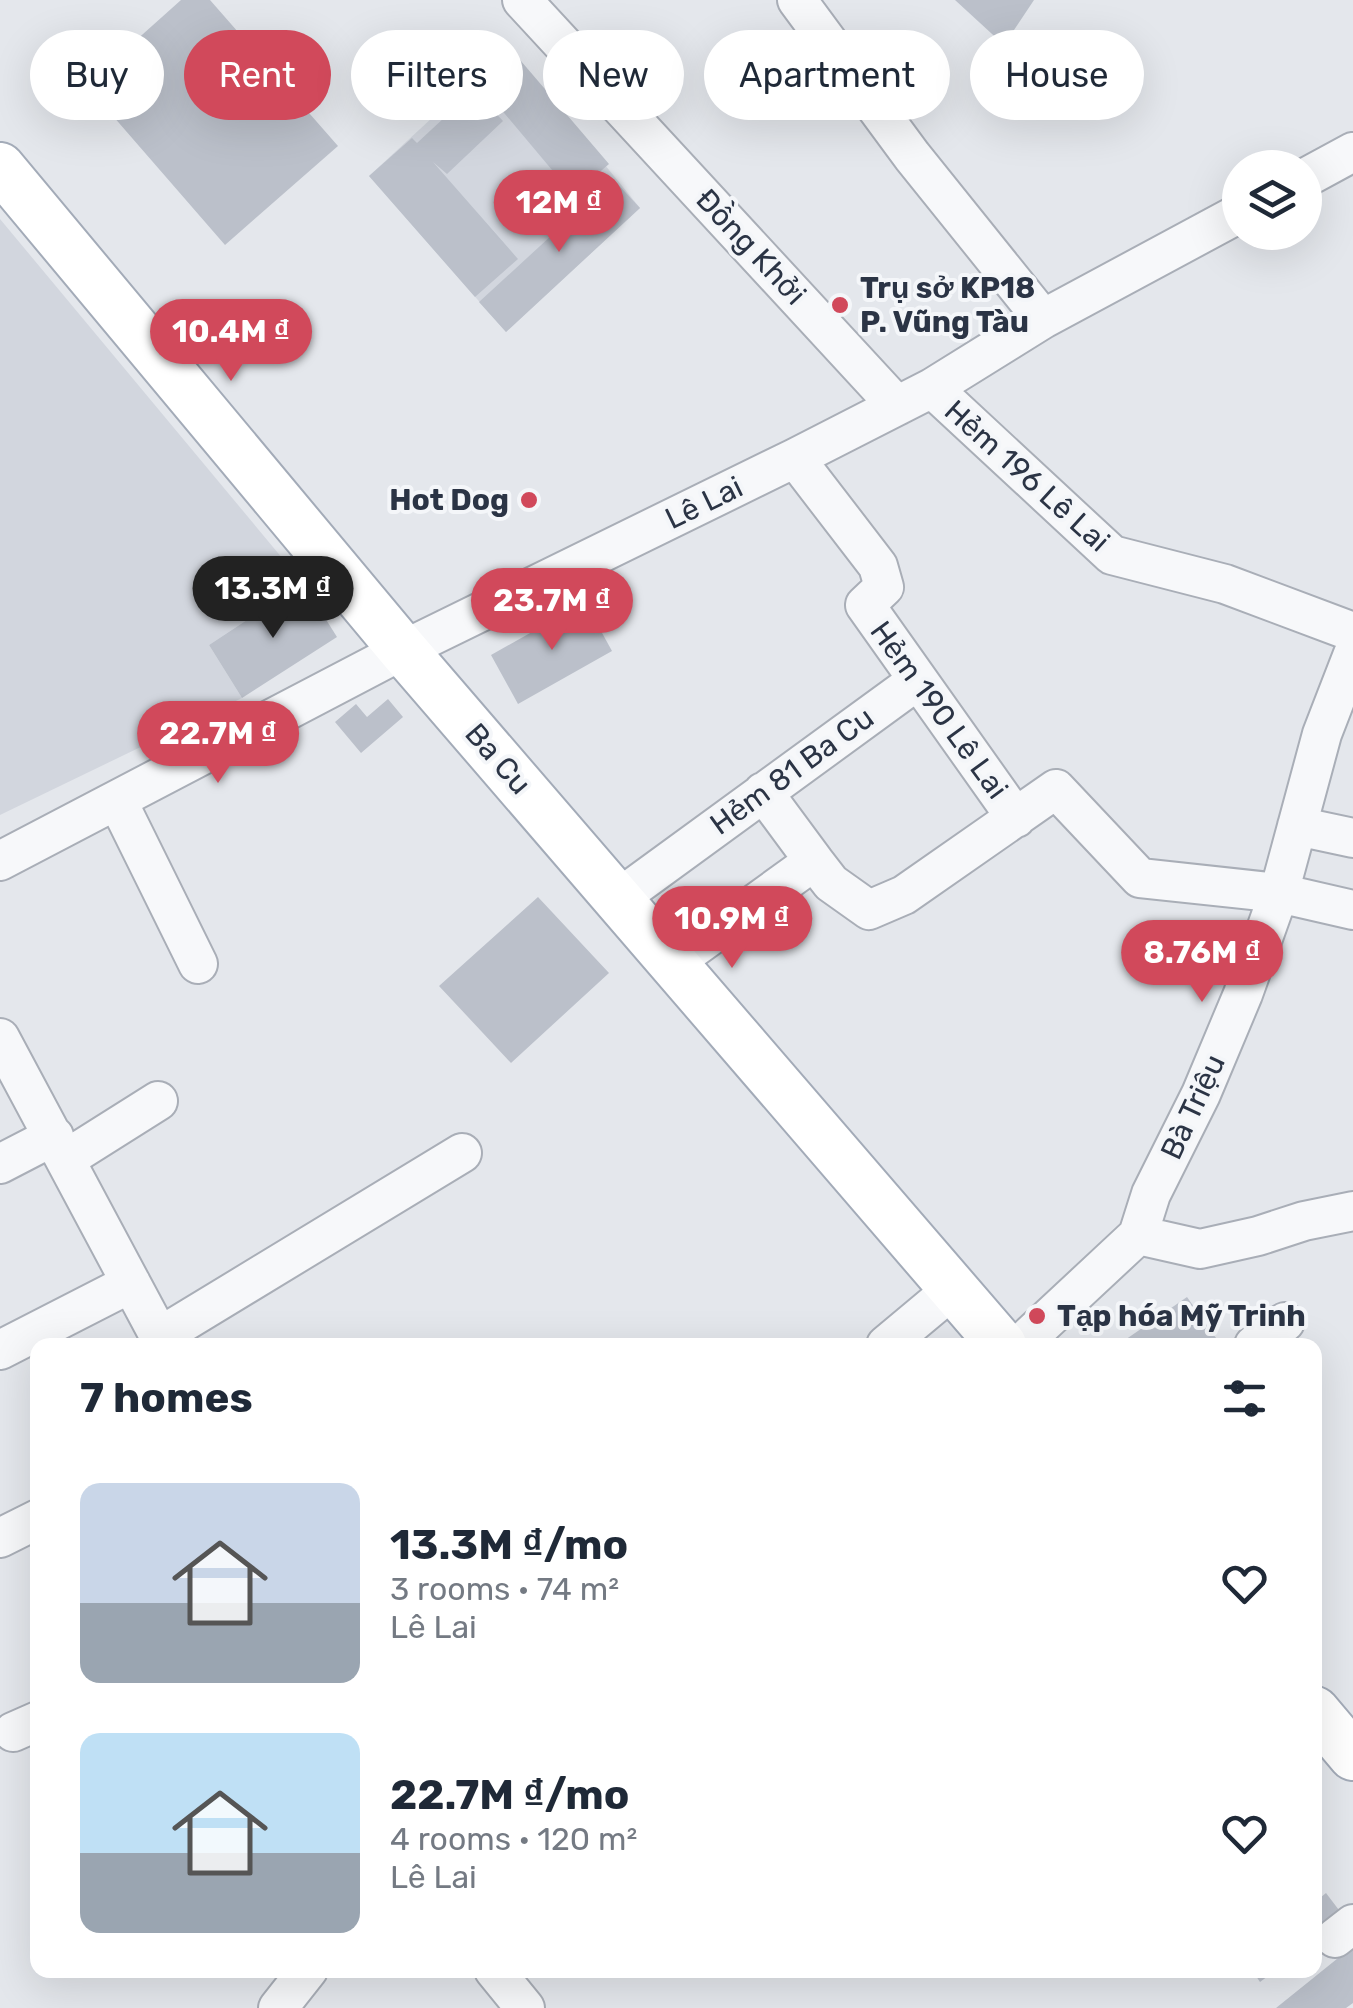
<!DOCTYPE html>
<meta charset="utf-8">
<style>
body{margin:0;font-family:Rubik,sans-serif;background:#f2f2f3;color:#1f2937;height:100vh;display:flex;flex-direction:column;font-size:38px;white-space:nowrap}
*{box-sizing:border-box;margin:0}
p{font-size:32px;color:#747a83}
.icon{flex:none;width:55px;height:55px;fill:none;stroke:currentColor;stroke-width:2;stroke-linecap:round;stroke-linejoin:round}
.map{position:relative;flex:1;overflow:hidden}
.side{position:absolute;left:30px;top:1338px;width:1292px;height:640px;display:flex;flex-direction:column;background:#fff;border-radius:20px;box-shadow:0 10px 40px #0002}
.side>*{flex:none}
.hud{position:absolute;left:30px;top:30px;width:1295px;height:90px;display:flex;gap:20px}
.fabs{position:absolute;left:1222px;top:150px;display:grid;gap:20px}
.fabs a{display:grid;place-items:center;width:100px;height:100px;border-radius:50%;background:#fff;box-shadow:0 10px 40px #0002;font-size:50px}
.price{position:absolute;translate:-50% -85px;padding:0 22px;border-radius:35px;background:#d1495b;color:#fff;font-size:32px;line-height:65px;filter:drop-shadow(0 2px 5px #0008)}
.price::after{content:'';position:absolute;left:50%;top:60px;width:30px;height:22px;margin-left:-15px;background:inherit;clip-path:polygon(0 0,100% 0,50% 100%)}
.price.active{background:#222;color:#fff}
ul{padding:0;list-style:none}
li{display:flex;align-items:center;gap:30px;height:250px;padding:0 50px}
li span{display:grid;place-items:center;flex:none;width:280px;height:200px;border-radius:20px;color:#555}
li>.icon{margin-inline-start:auto}
span .icon{width:120px;height:120px;fill:#fffc;stroke-width:1}
li b{font-size:42px}
h2{display:flex;justify-content:space-between;align-items:center;height:120px;padding:0 50px;font-size:42px}
.chip{padding:0 35px;border-radius:45px;background:#fff;box-shadow:0 10px 40px #0002;font-size:35px;line-height:90px}
.chip.active{background:#d1495b;color:#fff}
.map>svg:first-child{display:block}
</style>
<div class="map">
<svg width="1353" height="2008" viewBox="0 0 1353 2008">
<rect width="100%" height="100%" fill="#e4e7ec"/>
<path fill="#d2d6de" d="M509 47 640 208 506 332 369 176Z
M0 219 303 583 209 645 242 698 0 815Z"/>
<path fill="#bbc0ca" d="M181 0H210L338 146 225 245 86 85Z
M955 0H1034L1004 45Z
M509 47 609 164 573 195 474 77Z
M474 90 503 121 447 174 433 162 518 259 475 297 369 176 412 138 417 143Z
M613 179 640 208 506 332 479 302Z
M303 583 337 637 242 698 209 645Z
M585 602 612 651 518 704 491 655Z
M388 699 403 717 361 753 335 722 356 704 367 717Z
M538 897 609 973 511 1063 439 986Z
M1187 1297 1221 1345H1124L1122 1342Z
M1326 1893 1345 1918 1315 1940V1902Z
M1353 1946V2003L1346 2008H1276Z
M1252 1970H1276L1260 1982Z"/>
<g fill="none" stroke-linecap="round" stroke-linejoin="round">
<g stroke="#a9aeb7" stroke-width="42">
<path id="minor" d="M522 0 897 406
M797 0 912 156 1043 319
M1305 178 1353 152
M932 388 1112 555 1225 584 1353 632
M795 458 878 566 884 587 865 605 1016 818
M763 792 814 861
M117 800 198 964
M1297 826 1353 838
M0 861 403 650 795 458 932 388 1043 319 1240 213
M619 898 918 680
M674 962 814 861 831 883 869 910 904 895 1056 789 1140 878 1279 893 1353 910
M0 1038 164 1345
M66 1159 158 1101
M0 1164 54 1136
M1138 1235 1200 1249 1258 1236 1304 1221 1353 1211
M159 1337 462 1153
M886 1345 953 1289
M1020 1345 1138 1235 1151 1194 1201 1094 1243 994 1279 893 1322 734 1353 654
M1254 1345 1285 1322
M0 1350 131 1283
M0 1538 38 1519
M13 1732 38 1721
M1335 1938 1353 1924
M494 1970 525 2008
M278 2008 308 1970"/>
</g>
<g stroke="#a3abb8" stroke-width="52">
<path id="major" d="M0 167 403 650 1002 1345
M1315 1711 1353 1756"/>
</g>
<use href="#minor" stroke="#f7f8fa" stroke-width="38"/>
<use href="#major" stroke="#fff" stroke-width="48"/>
</g>
<g fill="#d1495b" stroke="#f4f6f9" stroke-width="4">
<circle cx="840" cy="305" r="10"/>
<circle cx="529" cy="500" r="10"/>
<circle cx="1037" cy="1316" r="10"/>
</g>
<g text-anchor="middle" stroke-width="8" stroke-linejoin="round" paint-order="stroke">
<g font-size="30" fill="#2b3445" stroke="#f4f6f9">
<text transform="translate(751 247) rotate(47)" y="10">Đồng Khởi</text>
<text transform="translate(1027 476) rotate(42)" y="10">Hẻm 196 Lê Lai</text>
<text transform="translate(704 503) rotate(-26)" y="10">Lê Lai</text>
<text transform="translate(939 710) rotate(54)" y="10">Hẻm 190 Lê Lai</text>
<text transform="translate(498 759) rotate(49)" y="10">Ba Cu</text>
<text transform="translate(792 771) rotate(-36)" y="10">Hẻm 81 Ba Cu</text>
<text transform="translate(1193 1107) rotate(-65)" y="10">Bà Triệu</text>
</g>
<g font-size="30" font-weight="bold" fill="#2b3445" stroke="#f4f6f9" text-anchor="start">
<text x="860" y="298">Trụ sở KP18<tspan x="860" dy="34">P. Vũng Tàu</tspan></text>
<text x="509" y="510" text-anchor="end">Hot Dog</text>
<text x="1057" y="1326">Tạp hóa Mỹ Trinh</text>
</g>
</g>
</svg>
<div class="fabs">
<a><svg class="icon" aria-label="layers" viewBox="0 0 24 24"><path d="M12 4l9 5-9 5-9-5zM3 14l9 5 9-5"/></svg></a>
</div>
<b class="price" style="left:559px;top:255px">12M ₫</b>
<b class="price" style="left:231px;top:384px">10.4M ₫</b>
<b class="price active" style="left:273px;top:641px">13.3M ₫</b>
<b class="price" style="left:552px;top:653px">23.7M ₫</b>
<b class="price" style="left:218px;top:786px">22.7M ₫</b>
<b class="price" style="left:732px;top:971px">10.9M ₫</b>
<b class="price" style="left:1202px;top:1005px">8.76M ₫</b>
<div class="hud">
<a class="chip">Buy</a>
<a class="chip active">Rent</a>
<a class="chip">Filters</a>
<a class="chip">New</a>
<a class="chip">Apartment</a>
<a class="chip">House</a>
</div>
<section class="side">
<h2>7 homes<svg class="icon" aria-label="filters" viewBox="0 0 24 24"><path d="M4 7h16M4 17h16"/><circle cx="9" cy="7" r="2"/><circle cx="15" cy="17" r="2"/></svg></h2>
<ul>
<li><span style="background:linear-gradient(#c9d6e8 60%,#9aa5b1 0)"><svg class="icon" aria-label="home" viewBox="0 0 24 24"><path d="M3 11l9-7 9 7M6 9v11h12V9"/></svg></span><div><b>13.3M ₫/mo</b><p>3 rooms · 74 m²</p><p>Lê Lai</p></div><svg class="icon" aria-label="heart" viewBox="0 0 24 24"><path d="M12 20l-8-8c-3-5 5-10 8-4 3-6 11-1 8 4z"/></svg></li>
<li><span style="background:linear-gradient(#bfe0f5 60%,#9aa5b1 0)"><svg class="icon" aria-label="home" viewBox="0 0 24 24"><path d="M3 11l9-7 9 7M6 9v11h12V9"/></svg></span><div><b>22.7M ₫/mo</b><p>4 rooms · 120 m²</p><p>Lê Lai</p></div><svg class="icon" aria-label="heart" viewBox="0 0 24 24"><path d="M12 20l-8-8c-3-5 5-10 8-4 3-6 11-1 8 4z"/></svg></li>
</ul>
</section>
</div>
